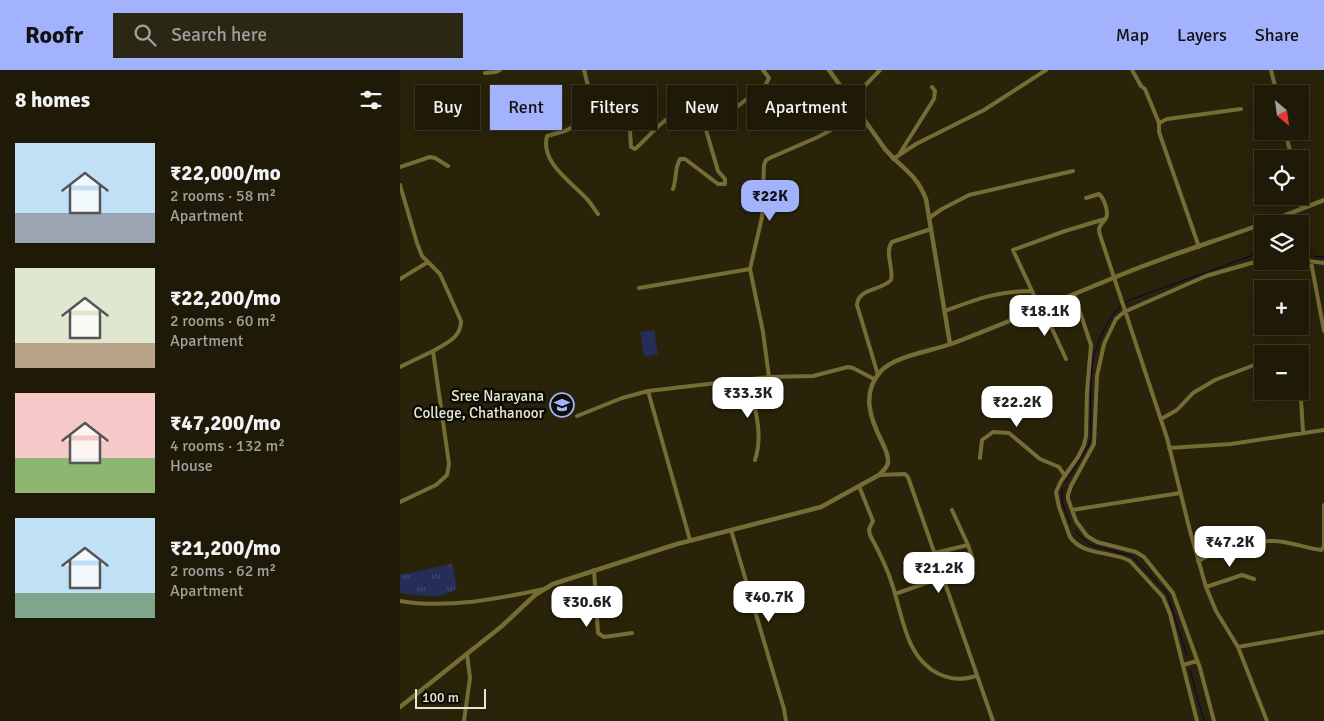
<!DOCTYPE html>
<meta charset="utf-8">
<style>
body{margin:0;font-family:Signika,sans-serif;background:#2b2715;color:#f1f3f6;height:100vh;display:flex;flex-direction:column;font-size:19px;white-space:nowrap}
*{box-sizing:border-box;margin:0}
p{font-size:16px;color:#a1a19b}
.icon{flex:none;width:28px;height:28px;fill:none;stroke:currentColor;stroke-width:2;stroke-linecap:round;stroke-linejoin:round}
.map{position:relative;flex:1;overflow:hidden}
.panel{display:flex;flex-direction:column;background:#1e1a07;width:400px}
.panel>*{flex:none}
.hud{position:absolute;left:15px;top:15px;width:475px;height:45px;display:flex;gap:10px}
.needle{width:32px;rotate:151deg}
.controls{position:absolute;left:854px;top:15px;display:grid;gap:10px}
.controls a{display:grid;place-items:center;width:55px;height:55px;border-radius:0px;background:#1e1a07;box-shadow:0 2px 12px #0003,0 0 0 1px #3c3828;font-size:25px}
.scale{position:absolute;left:15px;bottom:12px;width:71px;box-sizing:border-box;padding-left:5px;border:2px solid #e7e5d6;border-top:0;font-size:14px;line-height:18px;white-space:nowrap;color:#e7e5d6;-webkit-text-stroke:4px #0e0d04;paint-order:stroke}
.price{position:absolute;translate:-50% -42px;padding:0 11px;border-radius:10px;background:#fff;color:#222;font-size:16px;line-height:32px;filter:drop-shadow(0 1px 2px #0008)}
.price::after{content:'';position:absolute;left:50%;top:30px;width:15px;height:11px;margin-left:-8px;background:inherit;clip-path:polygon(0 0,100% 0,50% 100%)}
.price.current{background:#a3b2fd;color:#111}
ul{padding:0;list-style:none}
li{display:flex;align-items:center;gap:15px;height:125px;padding:0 15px}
li span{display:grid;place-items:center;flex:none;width:140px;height:100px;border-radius:0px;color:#555}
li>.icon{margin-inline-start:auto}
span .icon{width:60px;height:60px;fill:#fffc;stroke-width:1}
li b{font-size:21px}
h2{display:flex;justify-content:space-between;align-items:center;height:60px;padding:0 15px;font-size:21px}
.tag{padding:0 18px;border-radius:0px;background:#1e1a07;box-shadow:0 2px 12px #0003,0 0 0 1px #3c3828;font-size:18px;line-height:45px}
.tag.current{background:#a3b2fd;color:#111}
header{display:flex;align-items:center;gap:30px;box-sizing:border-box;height:70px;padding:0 25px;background:#a3b2fd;color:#111}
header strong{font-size:24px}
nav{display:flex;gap:28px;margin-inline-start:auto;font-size:18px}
.search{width:350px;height:45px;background:#2b2715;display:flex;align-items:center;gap:12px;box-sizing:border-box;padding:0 18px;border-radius:0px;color:#a1a19b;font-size:19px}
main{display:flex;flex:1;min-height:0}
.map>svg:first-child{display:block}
</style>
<header>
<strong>Roofr</strong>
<div class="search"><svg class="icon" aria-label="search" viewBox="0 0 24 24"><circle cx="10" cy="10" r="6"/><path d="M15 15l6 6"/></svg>Search here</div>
<nav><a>Map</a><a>Layers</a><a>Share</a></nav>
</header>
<main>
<section class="panel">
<h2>8 homes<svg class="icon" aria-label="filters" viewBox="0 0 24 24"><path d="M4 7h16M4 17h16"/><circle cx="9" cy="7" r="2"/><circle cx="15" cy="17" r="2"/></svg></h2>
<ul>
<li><span style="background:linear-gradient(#bfe0f5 70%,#9aa5b1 0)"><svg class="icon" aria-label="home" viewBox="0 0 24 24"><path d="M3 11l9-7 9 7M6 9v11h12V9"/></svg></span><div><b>₹22,000/mo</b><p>2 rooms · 58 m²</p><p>Apartment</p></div></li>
<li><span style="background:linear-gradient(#dfe7d0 75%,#b9a48a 0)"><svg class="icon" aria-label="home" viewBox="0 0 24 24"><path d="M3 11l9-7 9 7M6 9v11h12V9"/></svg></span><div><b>₹22,200/mo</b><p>2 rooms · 60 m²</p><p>Apartment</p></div></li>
<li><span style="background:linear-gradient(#f6c9c9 65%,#8fb573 0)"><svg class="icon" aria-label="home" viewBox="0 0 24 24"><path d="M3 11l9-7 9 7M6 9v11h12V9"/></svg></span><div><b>₹47,200/mo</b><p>4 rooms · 132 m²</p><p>House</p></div></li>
<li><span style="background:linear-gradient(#bfe0f5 75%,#7fa58c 0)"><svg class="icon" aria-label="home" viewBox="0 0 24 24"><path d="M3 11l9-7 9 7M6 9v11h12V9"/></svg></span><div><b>₹21,200/mo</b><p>2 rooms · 62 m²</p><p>Apartment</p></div></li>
</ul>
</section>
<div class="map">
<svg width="924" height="651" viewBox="0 0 924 651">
<defs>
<pattern id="park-tufts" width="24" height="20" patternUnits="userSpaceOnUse" patternTransform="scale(1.25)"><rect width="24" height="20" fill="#262d56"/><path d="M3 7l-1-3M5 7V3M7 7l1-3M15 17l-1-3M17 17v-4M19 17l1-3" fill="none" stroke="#464b6e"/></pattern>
</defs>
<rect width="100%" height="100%" fill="#282309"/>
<path fill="#262d56" d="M254 260 258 284 244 287 240 262Z"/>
<path fill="url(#park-tufts)" d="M52 494 57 518C41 531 20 525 0 523V505Z"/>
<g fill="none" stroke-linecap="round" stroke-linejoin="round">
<path stroke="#09013f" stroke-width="1" d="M900 185 924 187
M725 233 730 230 862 182
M665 413 688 376 691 368C691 345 689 312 693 290 696 275 709 244 722 235
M662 419V432L670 453
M675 461 690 475 732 486 767 523 787 586
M790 600 804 651"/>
<path stroke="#766c35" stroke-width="4" d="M184 0 195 43 197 47 224 55 228 58 230 61 231 77 235 79C246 70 271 38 287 42 293 44 298 50 304 53 328 48 347 28 366 14L369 8 363 0
M732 0 741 16 745 19 759 53
M871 0 877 24
M85 3 96 2 100 0
M450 31 480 0
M196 45 165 61 147 66C140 92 171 112 186 128 191 133 194 139 198 144
M885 61 892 89
M500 83 534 29 535 21 532 17
M493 89 516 74 584 40 646 0
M0 97 30 87 35 88 48 96
M0 115 17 173 22 186 40 204 61 251C61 268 46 273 33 281L49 394 47 405 36 415 0 432
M273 119C277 108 274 100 280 89H285L318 114H325V109L318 101 304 53
M900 126 902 138
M686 128 699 124C704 128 709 142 706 148 704 152 700 154 699 159 699 163 701 168 702 171L767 368 790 461 806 517 816 541 838 577 867 651
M529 148 542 139 569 125 673 101
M799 177 759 62V53L767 49 841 39
M900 190 924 193
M911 192 924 261
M0 209 28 192
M239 218 350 199
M674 224 691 275 687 322 686 366 684 375 678 387 661 411 656 422 659 437 670 467C683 486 712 481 730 491L763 527 770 544 797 651
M642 237 666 289
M640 238 613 180 665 161 705 149
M545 241C577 229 597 221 632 221
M887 284H894
M0 297 33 281
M478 305 457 235C458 218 481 221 491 210 494 198 484 182 492 172L531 159
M369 307 363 262 350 199 362 147 364 95 366 90 372 87 418 67 460 44
M348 309C354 336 364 363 355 390
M900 313 903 362
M248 321 290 470
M177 346 222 328 248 321 369 307 413 306 448 297 453 298 474 309
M761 349 777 340 793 323 815 310 862 292
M769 378 831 374 924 360
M580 388 582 370 593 362 609 363 640 389 659 397 665 406
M479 405 505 404 508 407 593 651
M459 416 473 451 469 459 470 465C478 480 486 495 491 511 503 544 504 587 539 604 553 610 562 610 576 606
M672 440 780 423
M331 460 384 639 386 651
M568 475 573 490
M535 483 568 475 552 440
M798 491C821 479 849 470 875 471 891 472 906 478 921 480L924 477V435
M194 500 198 563 204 567 232 563
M806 517 842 505 854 509
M495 524 543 507
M0 531C48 539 97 529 144 519
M838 577 924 562
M783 595 797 591
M64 651 70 608 67 584
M814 651 800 598 773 523 744 487 736 482 697 472 687 466 676 451 668 429V425L671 416 694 374 697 306 704 274 716 249 724 242 806 206 862 190"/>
<path stroke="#766c35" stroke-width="4.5" d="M429 0 485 79C502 99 516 103 526 129L550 274
M863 154 924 130
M0 637 102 556 135 525 153 514 277 474 421 437 479 405C482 402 487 398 488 393 489 386 485 378 482 372 470 348 461 323 481 301 495 286 531 281 551 274 609 252 666 227 723 204 769 185 816 171 862 154"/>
</g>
<defs>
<g id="university-ring" transform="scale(1.25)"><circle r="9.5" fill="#0e0d04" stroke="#a3b2fd" stroke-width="1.5"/><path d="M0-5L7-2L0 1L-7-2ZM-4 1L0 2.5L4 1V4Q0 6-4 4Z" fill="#a3b2fd"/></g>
</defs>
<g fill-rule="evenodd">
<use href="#university-ring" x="162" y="335"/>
</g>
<g text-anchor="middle" stroke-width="5" stroke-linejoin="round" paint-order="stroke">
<g font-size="15" fill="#e7e5d6" stroke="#0e0d04" text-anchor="end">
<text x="144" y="331">Sree Narayana<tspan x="144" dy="17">College, Chathanoor</tspan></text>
</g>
</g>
</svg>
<div class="controls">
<a><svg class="needle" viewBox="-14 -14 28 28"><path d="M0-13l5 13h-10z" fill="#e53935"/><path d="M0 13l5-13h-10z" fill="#a1a19b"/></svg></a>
<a><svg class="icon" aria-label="locate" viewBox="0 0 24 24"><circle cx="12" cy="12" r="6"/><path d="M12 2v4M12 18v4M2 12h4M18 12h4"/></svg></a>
<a><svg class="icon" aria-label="layers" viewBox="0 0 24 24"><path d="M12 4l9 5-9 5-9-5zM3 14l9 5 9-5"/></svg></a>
<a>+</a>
<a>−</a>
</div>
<div class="scale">100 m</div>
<b class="price current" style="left:370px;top:152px">₹22K</b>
<b class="price" style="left:645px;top:267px">₹18.1K</b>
<b class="price" style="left:348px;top:349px">₹33.3K</b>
<b class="price" style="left:617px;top:358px">₹22.2K</b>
<b class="price" style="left:830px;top:498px">₹47.2K</b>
<b class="price" style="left:539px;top:524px">₹21.2K</b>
<b class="price" style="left:369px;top:553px">₹40.7K</b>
<b class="price" style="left:187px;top:558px">₹30.6K</b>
<div class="hud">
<a class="tag">Buy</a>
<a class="tag current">Rent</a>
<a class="tag">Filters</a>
<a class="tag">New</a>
<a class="tag">Apartment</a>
</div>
</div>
</main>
